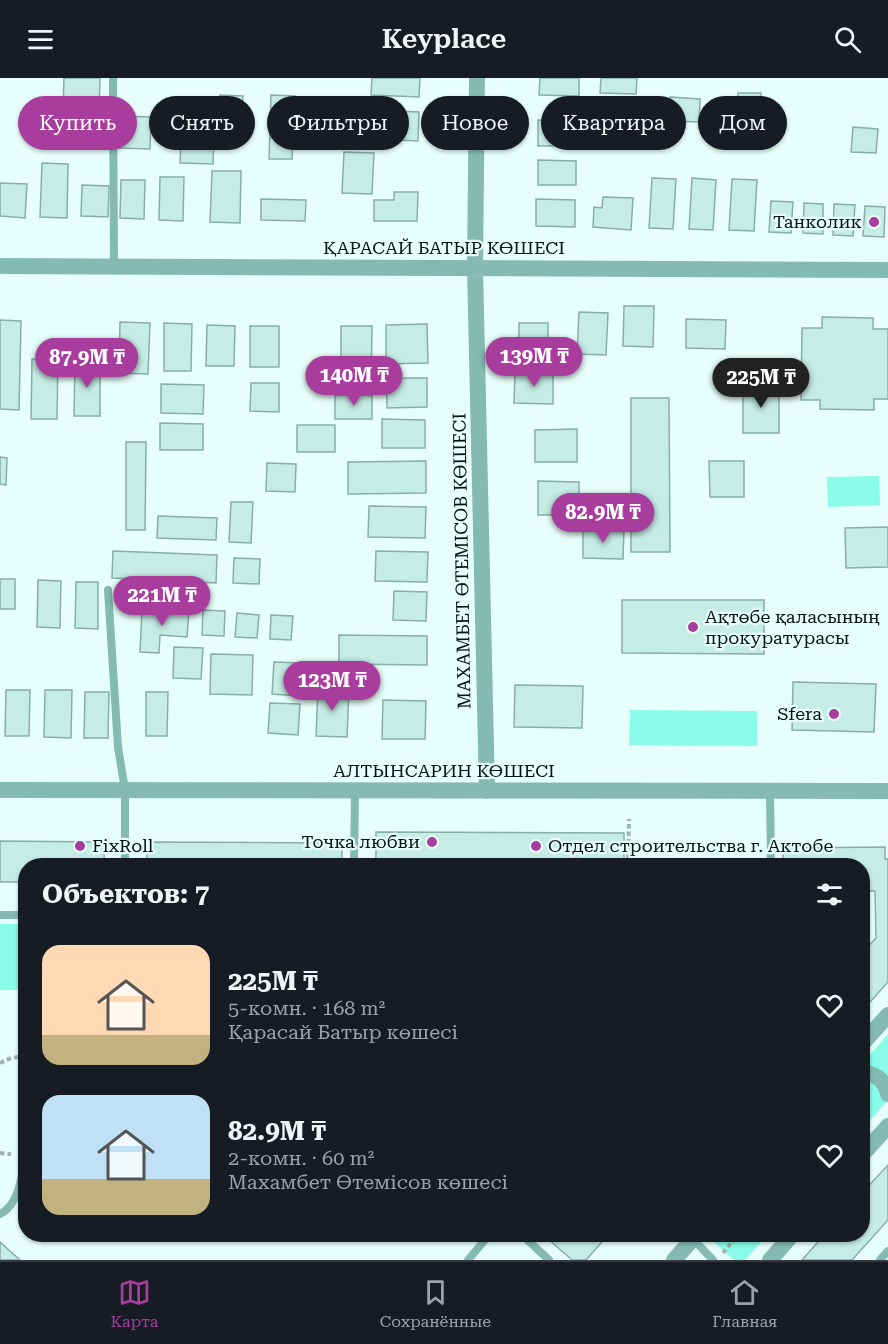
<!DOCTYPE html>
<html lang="ru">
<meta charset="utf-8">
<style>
body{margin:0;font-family:"Roboto Serif",serif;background:#242831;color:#f1f3f6;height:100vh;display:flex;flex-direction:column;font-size:22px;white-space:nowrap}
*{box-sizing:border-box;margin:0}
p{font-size:20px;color:#9ea1a6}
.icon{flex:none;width:33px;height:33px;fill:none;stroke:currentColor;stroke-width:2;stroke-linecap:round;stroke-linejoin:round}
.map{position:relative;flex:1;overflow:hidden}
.sheet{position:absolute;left:18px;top:780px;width:852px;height:384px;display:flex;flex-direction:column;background:#171b24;border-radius:24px;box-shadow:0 2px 4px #0004}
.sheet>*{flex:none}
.hud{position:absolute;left:18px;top:18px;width:852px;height:54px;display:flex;gap:12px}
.price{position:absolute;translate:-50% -51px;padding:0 14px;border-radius:21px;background:#a83d9d;color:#fff;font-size:20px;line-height:39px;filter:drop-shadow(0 2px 3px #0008)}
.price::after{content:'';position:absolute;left:50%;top:36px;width:18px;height:14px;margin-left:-9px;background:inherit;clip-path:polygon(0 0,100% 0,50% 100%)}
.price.selected{background:#222;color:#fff}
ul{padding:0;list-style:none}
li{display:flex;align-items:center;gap:18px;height:150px;padding:0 24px}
li span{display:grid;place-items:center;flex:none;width:168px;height:120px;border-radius:18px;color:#555}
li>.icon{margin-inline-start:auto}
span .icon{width:72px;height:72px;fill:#fffc;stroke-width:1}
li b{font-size:26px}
h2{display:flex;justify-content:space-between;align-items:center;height:72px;padding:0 24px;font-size:26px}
.tag{padding:0 21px;border-radius:27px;background:#171b24;box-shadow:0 2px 4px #0004;font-size:21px;line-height:54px}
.tag.selected{background:#a83d9d;color:#fff}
header{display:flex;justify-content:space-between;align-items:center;height:78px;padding:0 24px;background:#171b24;font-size:27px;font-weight:600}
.menu{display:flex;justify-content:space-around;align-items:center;height:84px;border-top:2px solid #363941;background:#171b24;font-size:16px;color:#9ea1a6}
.menu a{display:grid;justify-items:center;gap:3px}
.menu .selected{color:#a83d9d}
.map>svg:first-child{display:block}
</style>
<header><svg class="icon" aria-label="menu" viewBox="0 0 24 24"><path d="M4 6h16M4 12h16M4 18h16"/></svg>Keyplace<svg class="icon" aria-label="search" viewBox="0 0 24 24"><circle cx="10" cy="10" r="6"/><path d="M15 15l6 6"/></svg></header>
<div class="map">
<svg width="888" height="1182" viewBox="0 0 888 1182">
<rect width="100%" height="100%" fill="#e7fffa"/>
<path fill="#89fcea" d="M879 398 880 427 828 429 827 399Z
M630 632 757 633V668L629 667Z
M0 846H23L22 912H0Z
M888 956V1022L863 1050V985Z
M708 1157 767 1156 768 1157 745 1182H734L707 1158Z"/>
<path fill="#c5ece5" stroke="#88aea7" stroke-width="1.5" d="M64 0H100L99 33 63 31Z
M372 0H420L419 19 371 17Z
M540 0H579V18L539 17Z
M601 0H637L636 16 600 15Z
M738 15H761L759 62 736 61Z
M220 17 243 18 241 46 218 45Z
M271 17 295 18 292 81H269Z
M670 19 700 21 699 44 669 43Z
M308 30 338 31 337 66 307 65Z
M375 32 419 34 418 63 374 61Z
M121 38 151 39 150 71 119 70Z
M538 42 577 43 576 68H538Z
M853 49 878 51 876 75 851 74Z
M181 61 214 62 213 86 180 85Z
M344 74 374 75 372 116 342 115Z
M538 82 576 83V107H538Z
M42 85 68 86 67 140 40 139Z
M212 93H241L240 145 210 144Z
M160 99H184L183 143 159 142Z
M652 100 676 101 673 151 649 150Z
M692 100 716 102 713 152 689 151Z
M732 101 757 102 754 153 729 152Z
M121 102H145L144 141 120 140Z
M0 105 27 106 25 140 0 138Z
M82 107 109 108 108 139 81 138Z
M394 114H418L417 143H374V122H394Z
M603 119 633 120 631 152 593 149 594 129 602 130Z
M261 121 306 122 305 143 261 142Z
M536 121 575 122V149L536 148Z
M771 123 793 124 791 155 769 154Z
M804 125 823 126V156L803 155Z
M834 126 855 127 853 158 833 157Z
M865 128 885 129 884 159 863 158Z
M624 228H654L653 269 623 268Z
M579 234 608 235 606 277 577 276Z
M822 239 873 240V251H888V321H874V332L820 331V322H801L802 250H822Z
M686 241 726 242 725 271 686 270Z
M0 242 21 243 19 332 0 331Z
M120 244 150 245 148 296 119 295Z
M164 245 192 246 191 293H164Z
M519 245H548V288H519Z
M427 246 428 285 386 286V247Z
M207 247 235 248 234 288H206Z
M250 248H279V289H250Z
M341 248H372L371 310H341Z
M32 281H58L57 341H31Z
M75 283H100V338H74Z
M515 294H553V326L514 325Z
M386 300H427V329L387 330Z
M251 305H279V334L250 333Z
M161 306 204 307 203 336 161 335Z
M743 307H779V355H743Z
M335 317H372V341H335Z
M631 320H669L670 474H631Z
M382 341 425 342V370H382Z
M160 345 203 346V372H160Z
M297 347H335V374H297Z
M577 351V384H535V352Z
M126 364H146L145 452H126Z
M0 379 7 380 6 407 0 406Z
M426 383V415L348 416V384Z
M709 383H744V419H710Z
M267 385 296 386 295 414 266 413Z
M538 403 579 404V437H538Z
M231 424H253L251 465 229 464Z
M369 428 426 429 425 460 368 459Z
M158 438 217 440 216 462 157 460Z
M888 449V489L846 490 845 450Z
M583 451H624L623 481 583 480Z
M113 473 217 477 216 505 112 500Z
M376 473 428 474 427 504 375 503Z
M234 480 260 481 259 506 233 505Z
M0 501H15V531H0Z
M38 502 61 503 60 550 37 549Z
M76 504H98V551L75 550Z
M394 513 427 514 426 543 393 542Z
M622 522H764V576L622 575Z
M142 531 189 533 187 559 160 557 159 575 140 574Z
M203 532 225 533 224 558 202 557Z
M237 535 259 537 257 560 235 559Z
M271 537 293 538 291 562 270 561Z
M339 557 427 558V587L339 586Z
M174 569 203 570 201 601 173 600Z
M211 576 253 577 252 617 210 616Z
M274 584 301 585 299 618 272 616Z
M793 604 876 606 874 654 792 652Z
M515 607 583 608 582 650 514 649Z
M318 610 349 611 347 659 316 658Z
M6 612H30L29 658H5Z
M45 612H72L71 660 44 659Z
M85 614H109L108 660H84Z
M146 614H168L167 658H146Z
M383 622 426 623 425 661H382Z
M270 625 300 626 298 657 268 655Z
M376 754 624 755V788H376Z
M0 763 104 764V788H26V804H0Z
M147 764 342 765V788H147Z
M885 769V781H888V904L862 933V875L876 860 875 813H862V788H783V770Z
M888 1087V1142L852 1182H802L825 1156H862V1115Z
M552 1156H609L586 1182H572L548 1161Z
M0 1164 20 1182H0Z"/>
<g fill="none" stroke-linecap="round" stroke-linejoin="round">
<path stroke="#9eb3af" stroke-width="4" stroke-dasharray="4.5 3" stroke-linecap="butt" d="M628 788 629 741
M0 985 11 980 26 978
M0 1075 11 1076
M723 1175 739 1156"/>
<path stroke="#84bab1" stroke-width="8" d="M113 0 114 189
M108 512 118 669 125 712V788
M770 713 771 788
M354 788 355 713
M0 837H26
M0 1136C28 1122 24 1065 26 1037
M521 1156 549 1182
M693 1161 713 1182
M468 1182 490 1156
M880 1182 888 1173"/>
<path stroke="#84bab1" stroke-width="16" d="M477 0 475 190 487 713
M0 188 888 192
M0 712 888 713
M862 966 888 937
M862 994C876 996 885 1002 888 1016
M862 1077 888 1048
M674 1182 697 1156
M770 1182 793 1156"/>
</g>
<g fill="#a83d9d" stroke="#e7fffa" stroke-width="2">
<circle cx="874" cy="144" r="6"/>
<circle cx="693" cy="549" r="6"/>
<circle cx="834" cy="636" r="6"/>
<circle cx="432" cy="764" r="6"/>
<circle cx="80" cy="768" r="6"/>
<circle cx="536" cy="768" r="6"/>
</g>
<g text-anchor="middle" stroke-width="4.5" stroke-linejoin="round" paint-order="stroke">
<g font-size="18" fill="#051311" stroke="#e7fffa" text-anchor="end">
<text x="862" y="150">Танколик</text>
<text x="705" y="545" text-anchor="start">Ақтөбе қаласының<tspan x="705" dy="21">прокуратурасы</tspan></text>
<text x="822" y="642">Sfera</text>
<text x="420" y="770">Точка любви</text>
<text x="92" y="774" text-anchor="start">FixRoll</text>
<text x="548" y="774" text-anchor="start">Отдел строительства г. Актобе</text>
</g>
<g font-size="18" fill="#051311" stroke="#e7fffa">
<text x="444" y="176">ҚАРАСАЙ БАТЫР КӨШЕСІ</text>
<text transform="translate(462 483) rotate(-91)" y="6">МАХАМБЕТ ӨТЕМІСОВ КӨШЕСІ</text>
<text x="444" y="699">АЛТЫНСАРИН КӨШЕСІ</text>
</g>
</g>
</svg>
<b class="price" style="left:534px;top:310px">139M ₸</b>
<b class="price" style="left:87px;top:311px">87.9M ₸</b>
<b class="price" style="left:354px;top:329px">140M ₸</b>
<b class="price selected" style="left:761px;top:331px">225M ₸</b>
<b class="price" style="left:603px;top:466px">82.9M ₸</b>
<b class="price" style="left:162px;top:549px">221M ₸</b>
<b class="price" style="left:332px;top:634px">123M ₸</b>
<div class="hud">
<a class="tag selected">Купить</a>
<a class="tag">Снять</a>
<a class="tag">Фильтры</a>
<a class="tag">Новое</a>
<a class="tag">Квартира</a>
<a class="tag">Дом</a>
</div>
<section class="sheet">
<h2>Объектов: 7<svg class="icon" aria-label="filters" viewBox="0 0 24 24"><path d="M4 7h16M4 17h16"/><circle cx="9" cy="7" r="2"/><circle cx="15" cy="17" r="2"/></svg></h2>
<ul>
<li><span style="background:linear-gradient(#ffd9b3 75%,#c2b280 0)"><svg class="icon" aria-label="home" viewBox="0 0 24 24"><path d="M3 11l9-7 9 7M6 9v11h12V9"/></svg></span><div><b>225M ₸</b><p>5-комн. · 168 m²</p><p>Қарасай Батыр көшесі</p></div><svg class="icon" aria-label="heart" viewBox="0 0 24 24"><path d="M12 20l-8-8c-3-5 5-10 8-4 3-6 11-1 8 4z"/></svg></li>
<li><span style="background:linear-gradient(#bfe0f5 70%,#c2b280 0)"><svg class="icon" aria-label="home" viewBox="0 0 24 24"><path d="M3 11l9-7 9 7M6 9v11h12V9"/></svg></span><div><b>82.9M ₸</b><p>2-комн. · 60 m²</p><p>Махамбет Өтемісов көшесі</p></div><svg class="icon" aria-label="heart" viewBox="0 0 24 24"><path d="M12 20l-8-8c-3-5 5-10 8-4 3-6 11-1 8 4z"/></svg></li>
</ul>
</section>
</div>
<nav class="menu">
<a class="selected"><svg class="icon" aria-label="map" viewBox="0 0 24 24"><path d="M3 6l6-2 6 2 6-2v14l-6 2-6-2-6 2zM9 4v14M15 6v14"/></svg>Карта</a>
<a><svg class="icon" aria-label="saved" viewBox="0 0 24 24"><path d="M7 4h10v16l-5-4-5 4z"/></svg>Сохранённые</a>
<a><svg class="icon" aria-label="home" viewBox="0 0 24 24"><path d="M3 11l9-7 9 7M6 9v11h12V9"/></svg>Главная</a>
</nav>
